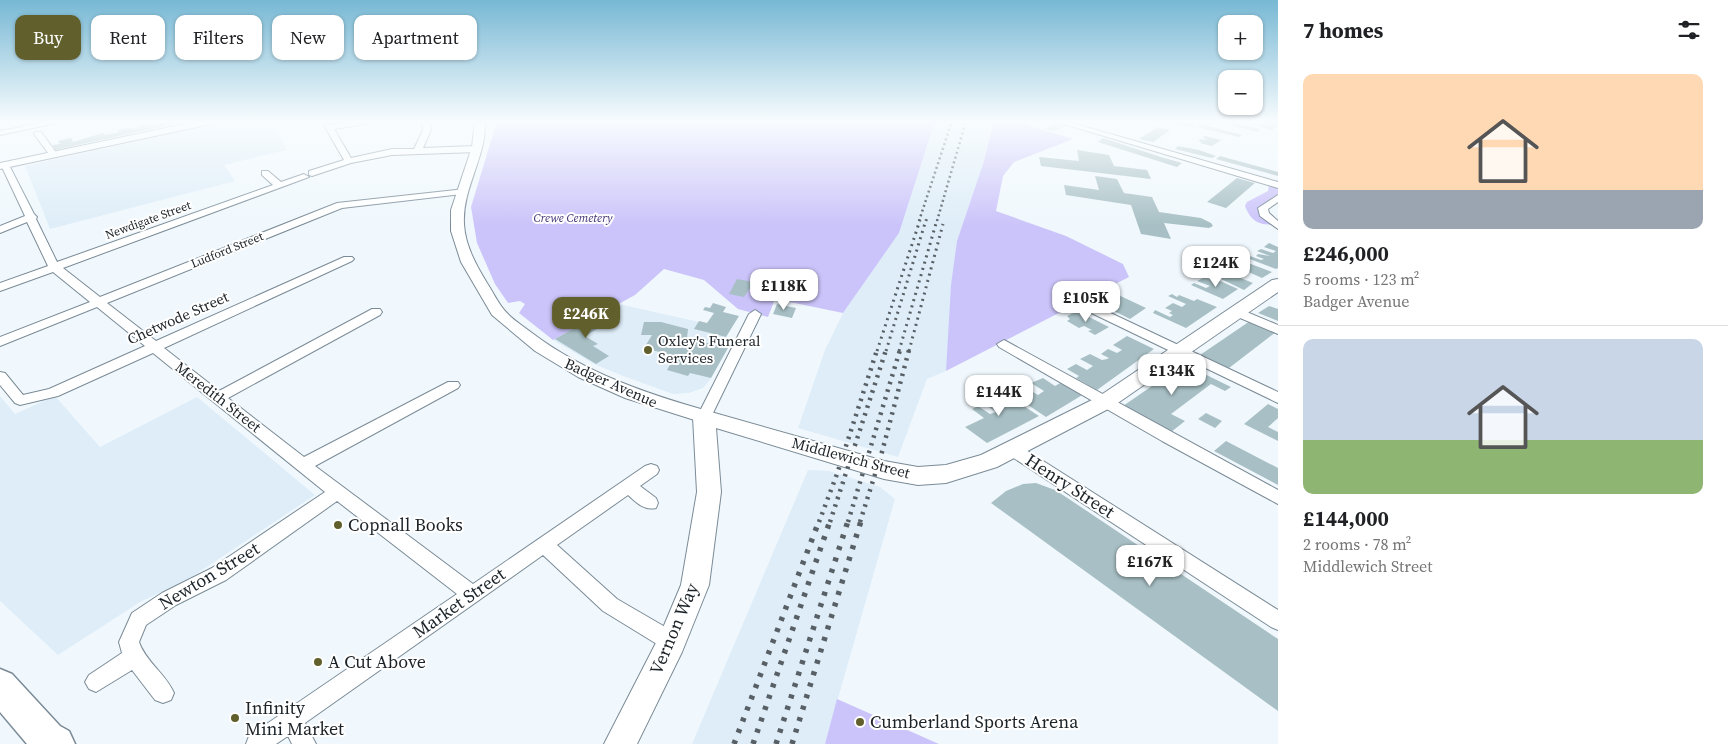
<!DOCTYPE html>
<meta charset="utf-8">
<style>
body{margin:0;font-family:"Source Serif 4",serif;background:#f6f6f6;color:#202124;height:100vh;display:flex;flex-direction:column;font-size:19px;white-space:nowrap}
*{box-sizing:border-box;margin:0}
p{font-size:16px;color:#757577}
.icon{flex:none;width:28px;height:28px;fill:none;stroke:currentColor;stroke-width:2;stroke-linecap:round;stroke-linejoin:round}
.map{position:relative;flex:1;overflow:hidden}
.sheet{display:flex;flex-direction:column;background:#fff;width:450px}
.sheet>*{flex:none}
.top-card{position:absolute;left:15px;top:15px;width:475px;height:45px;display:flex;gap:10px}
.tools{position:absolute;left:1218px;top:15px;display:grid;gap:10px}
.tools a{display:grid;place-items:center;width:45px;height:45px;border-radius:10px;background:#fff;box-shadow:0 1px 4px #0004;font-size:25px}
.price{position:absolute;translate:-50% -42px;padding:0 11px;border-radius:10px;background:#fff;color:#222;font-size:16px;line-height:32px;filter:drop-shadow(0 1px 2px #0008)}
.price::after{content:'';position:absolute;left:50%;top:30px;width:15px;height:11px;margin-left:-8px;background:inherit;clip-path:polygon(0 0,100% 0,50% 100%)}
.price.selected{background:#615f2c;color:#fff}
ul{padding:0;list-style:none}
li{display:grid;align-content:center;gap:10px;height:265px;padding:0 25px}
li+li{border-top:1px solid #e0e0e0}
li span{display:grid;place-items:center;height:155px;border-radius:10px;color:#555}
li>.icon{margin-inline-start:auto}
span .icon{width:90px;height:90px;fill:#fffc;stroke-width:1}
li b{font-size:21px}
h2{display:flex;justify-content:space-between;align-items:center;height:60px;padding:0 25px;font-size:21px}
.tag{padding:0 18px;border-radius:10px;background:#fff;box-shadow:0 1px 4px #0004;font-size:18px;line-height:45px}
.tag.selected{background:#615f2c;color:#fff}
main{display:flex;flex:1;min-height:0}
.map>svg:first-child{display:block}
</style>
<main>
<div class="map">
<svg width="1278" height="744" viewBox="0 0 1278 744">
<rect width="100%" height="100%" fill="#f0f8fd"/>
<path fill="#deedf8" d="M0 121H55L0 131Z
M226 121H273L286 150 224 165 235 181 50 229 25 166Z
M935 121H994L983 164 957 241 946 371 927 379 898 457 798 428 825 350 843 313 899 233Z
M619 304 699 322 695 329 733 339 710 380 703 388 689 393 673 394 623 376 594 364 553 340Z
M0 396 15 414 55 396 100 447 197 397 315 495 190 578 140 602 58 655 0 601Z
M808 470 829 471 880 487 895 499 825 744H692Z"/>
<path fill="#cbc4fa" d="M497 121H935L899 233 843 313 775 299 768 317 738 309 704 280 664 269 635 295 553 340 519 313 525 304 520 301 508 303 495 284 477 243 471 207Z
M994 121H1014L1073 139 1014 162 1003 176 996 211 1066 236 1123 264 1129 277 946 371 951 285 957 241 983 164Z
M1278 180V198L1263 208 1275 225C1260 225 1251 222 1245 206L1247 202 1268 191 1269 184Z
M837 699 939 744H825Z"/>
<path fill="#a8c0c5" d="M162 121H188L55 150 53 145 60 144 58 141 71 138 73 142 103 133 105 135 119 132 118 130 130 127 131 129 139 128 137 126 147 124 149 125 156 124 155 122Z
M1032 121H1044L1066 126 1054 131 1045 129 1052 125Z
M1165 121H1177L1194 125 1190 127Z
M1214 121H1222L1260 129 1258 132Z
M1265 121H1278V125L1272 130 1258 126Z
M1200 124 1227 131 1242 135 1239 137 1197 127Z
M1157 127 1170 130 1153 142 1139 139Z
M1205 136 1221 140 1212 146 1200 143 1202 142 1198 141 1201 139 1205 140 1207 139 1203 138Z
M1103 138 1161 157 1182 163 1177 167 1098 142Z
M1178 146 1199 150 1216 156 1212 158 1175 149Z
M1077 150 1109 155 1114 166 1147 170 1151 179 1041 166 1039 157 1079 161Z
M1220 156 1278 172V176L1216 159Z
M1095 176 1117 179 1124 193 1152 197 1159 212 1201 218 1211 223 1213 226 1209 228 1164 223 1171 239 1141 234 1131 205 1066 195 1064 185 1099 190Z
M1237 178 1255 183 1226 208 1207 202Z
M1269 243 1278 247V268L1276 269 1247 258 1250 256 1261 260 1264 259 1256 256 1258 254 1270 256 1257 251 1261 249 1273 253 1276 251 1264 247Z
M1235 259 1251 264 1272 272 1262 278 1228 263Z
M1224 273 1233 275 1253 283 1244 290 1217 277Z
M1205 277 1216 282 1218 280 1238 289 1223 299 1191 285 1194 283 1206 288 1210 286 1197 281Z
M737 279 754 282 744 297 729 294Z
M1110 291 1146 308 1130 319 1094 301Z
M1172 294 1177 297 1179 295 1194 301 1197 299 1217 307 1186 328 1153 313 1155 310 1170 317 1173 315 1169 313 1172 311 1165 308 1173 303 1182 307 1186 304 1168 296Z
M713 303 726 307 723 312 739 316 726 337 694 329 699 321 707 323 714 313 703 310 705 307 710 308Z
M777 304 796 308 792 318 773 314Z
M1269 306 1278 309V321L1258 313Z
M1077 311 1109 327 1095 335 1088 331 1092 330 1084 326 1079 328 1067 321 1070 319 1067 316Z
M601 313 612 320 585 336 598 344 593 346 609 356 596 364 555 339Z
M1250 321 1276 332 1229 368 1200 355Z
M644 322H661L688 329 687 338 728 348 711 378 690 373 688 376 667 370 675 356 644 348 652 335H641Z
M1127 336 1154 349 1097 390 1076 378 1079 376 1067 369 1076 364 1087 370 1093 366 1080 359 1090 354 1102 360 1107 359 1109 358 1101 354 1108 349 1117 353 1122 350 1113 345Z
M1184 364 1231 387 1225 391 1211 384 1171 414 1185 421 1171 432 1123 406Z
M1043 378 1055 386 1062 382 1084 394 1046 417 1025 403 1030 401 1016 393 1026 388 1038 395 1044 391 1031 383Z
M987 391 996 398 1000 397 1008 402 1013 399 1039 416 987 443 965 427 984 418 972 409 978 406 990 414 996 412 974 397Z
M1268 404 1278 409V418L1268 427 1278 432V441L1244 424Z
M1206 413 1222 421 1215 428 1198 419Z
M1226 441 1278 468V485L1214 451Z
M1036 483 1055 490 1066 497 1278 639V711L991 503 1006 491 1023 484Z"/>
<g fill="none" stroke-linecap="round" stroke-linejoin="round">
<g stroke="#7a8b97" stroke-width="2">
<path id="minor" d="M52 121H66L0 135V131Z
M358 121H375L371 123 334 129 351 158 392 149H414L423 130 422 121H430L431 130 423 148 476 146 480 149 476 152 392 155 351 163 312 176 309 175V171L344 160 325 127 326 125Z
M1054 121H1065L1278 182V188Z
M35 132H41L58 155 57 157H51L34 134Z
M5 162 9 165 34 214 37 217 36 219 57 262 273 185 262 175V171H268L281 182 304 174 309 177 63 268 100 297 337 203 465 189 467 191 462 194 342 208 107 303 156 341 344 257H352L354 259 352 261 164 348 219 391 372 309H380L382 312 380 315 228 398 304 457 448 382H458L460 385 458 388 315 466 473 584 645 466 651 464 657 466 659 470 657 474 640 486 656 498 658 503 656 508C644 511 636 502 628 495L557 545 617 599 679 635 682 642 679 649 672 651 665 649 603 611 543 555 305 723 316 744H292L288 736 276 744H246L249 736 457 594 337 501 226 580 176 605 146 625 139 642C146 662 166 674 174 693L171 700 163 703 155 700 132 670 96 692 89 689 85 682 89 675 122 653 119 642 132 613 162 593 212 568 325 492 153 353 58 396 20 405 15 403 0 385V372L5 373 23 395 49 389 145 346 97 307 0 346V337L90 302 53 272 0 291V283L48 266 27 222 0 233V226L25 216 1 165Z
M1278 195V202L1268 209 1269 213 1278 221V229L1260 216 1258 208Z
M1083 300 1278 392V403L1079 307 1077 304Z
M1237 308 1278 325V334L1233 315 1231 312Z
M755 310 761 314 711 417 709 421H699L697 417 749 314Z
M1004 340 1278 490V504L1162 441 999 347 997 344Z
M1012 443 1018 445 1278 610V630L1271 627 1006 453 1004 449 1006 445Z"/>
</g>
<g stroke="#7a8b97" stroke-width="2">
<path id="tertiary" d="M199 121H216L211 124 0 169V163Z
M475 121H485C487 156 462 188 464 224 465 245 476 265 487 283 493 292 498 303 505 311 513 320 523 326 532 333 585 373 647 394 711 412L713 417 711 422 704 423 625 398 578 377 535 351 492 315 461 262 451 231V210L472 147Z"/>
</g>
<g stroke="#7a8b97" stroke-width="2">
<path id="secondary" d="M1278 279V292L1112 407 997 467 946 483 918 485 884 479 716 428 721 492 709 585 682 652 637 744H604L660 635 681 585 697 492 693 417 696 412 704 410 884 461 918 467 946 465 981 455 1098 397 1272 280Z"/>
</g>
<g stroke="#7a8b97" stroke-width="3">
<path id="primary" d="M0 669 12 674 60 726 69 731 75 744H27L0 712Z"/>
</g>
<use href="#minor" fill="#fff" fill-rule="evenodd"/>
<use href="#tertiary" fill="#fff" fill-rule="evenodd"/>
<use href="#secondary" fill="#fff" fill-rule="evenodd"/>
<use href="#primary" fill="#fff" fill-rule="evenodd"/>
<path stroke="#586065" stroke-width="2.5" stroke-dasharray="2 3" stroke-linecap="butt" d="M919 221 952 121
M926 221 927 218
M937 221 966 121"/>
<path stroke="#586065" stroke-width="3" stroke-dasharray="2 4.5" stroke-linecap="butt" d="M877 351 920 220
M886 351 926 220
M899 351 937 220
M909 351 943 224"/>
<path stroke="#586065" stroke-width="4.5" stroke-dasharray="2.5 5.5" stroke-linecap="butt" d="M819 522 837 474 877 350
M830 522 886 350
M848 522 900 350
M860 522 882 452 909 350"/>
<path stroke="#586065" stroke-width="5.5" stroke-dasharray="4 8" stroke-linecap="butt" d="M734 744 819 521
M753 744 830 521
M776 744 848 521
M792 744 861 521"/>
</g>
<linearGradient id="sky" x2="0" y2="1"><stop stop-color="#77b8d4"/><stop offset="0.54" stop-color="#f8fcfe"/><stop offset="1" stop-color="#f8fcfe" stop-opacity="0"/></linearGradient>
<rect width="1278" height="225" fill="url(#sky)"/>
<g fill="#615f2c" stroke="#fff" stroke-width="2">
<circle cx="648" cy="350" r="5"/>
<circle cx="338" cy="525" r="5"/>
<circle cx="318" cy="662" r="5"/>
<circle cx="235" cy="718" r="5"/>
<circle cx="860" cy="722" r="5"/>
</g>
<g text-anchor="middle" stroke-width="4" stroke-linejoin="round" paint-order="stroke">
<g font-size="12" font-style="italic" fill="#413174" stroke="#fff">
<text x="573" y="222">Crewe Cemetery</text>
</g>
<g font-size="12" fill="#1c2328" stroke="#fff">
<text transform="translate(148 220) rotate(-20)" y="4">Newdigate Street</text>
<text transform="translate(227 250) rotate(-22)" y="4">Ludford Street</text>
</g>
<g font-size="15" fill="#1c2328" stroke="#fff">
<text transform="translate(178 318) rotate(-24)" y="5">Chetwode Street</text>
<text transform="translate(611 383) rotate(24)" y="5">Badger Avenue</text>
<text transform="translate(218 397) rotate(38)" y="5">Meredith Street</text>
<text transform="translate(851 458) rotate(15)" y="5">Middlewich Street</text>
</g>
<g font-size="15" fill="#1c2328" stroke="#fff" text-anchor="start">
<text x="658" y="346">Oxley's Funeral<tspan x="658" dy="17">Services</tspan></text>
</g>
<g font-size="18" fill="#1c2328" stroke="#fff">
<text transform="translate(1070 486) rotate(33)" y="6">Henry Street</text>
<text transform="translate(209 576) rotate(-31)" y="6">Newton Street</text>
<text transform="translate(459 603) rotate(-35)" y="6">Market Street</text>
<text transform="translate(674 629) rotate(-67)" y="6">Vernon Way</text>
</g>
<g font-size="18" fill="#1c2328" stroke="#fff" text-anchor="start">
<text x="348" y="531">Copnall Books</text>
<text x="328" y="668">A Cut Above</text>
<text x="245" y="714">Infinity<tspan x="245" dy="21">Mini Market</tspan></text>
<text x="870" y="728">Cumberland Sports Arena</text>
</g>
</g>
</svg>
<div class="tools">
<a>+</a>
<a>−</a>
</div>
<b class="price" style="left:1216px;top:288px">£124K</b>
<b class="price" style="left:784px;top:311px">£118K</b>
<b class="price" style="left:1086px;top:323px">£105K</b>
<b class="price selected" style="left:586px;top:339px">£246K</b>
<b class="price" style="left:1172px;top:396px">£134K</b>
<b class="price" style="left:999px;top:417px">£144K</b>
<b class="price" style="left:1150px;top:587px">£167K</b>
<div class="top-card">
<a class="tag selected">Buy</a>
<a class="tag">Rent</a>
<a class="tag">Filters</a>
<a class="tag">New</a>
<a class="tag">Apartment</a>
</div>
</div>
<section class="sheet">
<h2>7 homes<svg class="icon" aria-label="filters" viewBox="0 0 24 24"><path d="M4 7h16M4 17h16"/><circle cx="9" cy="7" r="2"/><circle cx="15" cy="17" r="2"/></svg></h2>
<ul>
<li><span style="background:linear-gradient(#ffd9b3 75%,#9aa5b1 0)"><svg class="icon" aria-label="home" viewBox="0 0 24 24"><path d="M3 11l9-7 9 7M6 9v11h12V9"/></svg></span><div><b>£246,000</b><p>5 rooms · 123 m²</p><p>Badger Avenue</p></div></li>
<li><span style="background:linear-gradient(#c9d6e8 65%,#8fb573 0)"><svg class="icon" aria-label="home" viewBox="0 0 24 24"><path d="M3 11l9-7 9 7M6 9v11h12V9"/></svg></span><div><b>£144,000</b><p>2 rooms · 78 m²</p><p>Middlewich Street</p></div></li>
</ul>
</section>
</main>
